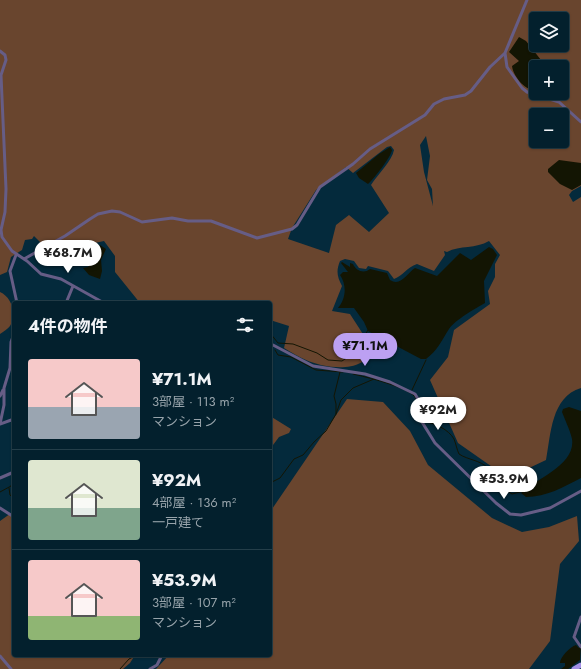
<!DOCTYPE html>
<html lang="ja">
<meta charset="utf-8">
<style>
body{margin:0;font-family:Jost,"Noto Sans JP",sans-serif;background:#0d2835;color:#f1f3f6;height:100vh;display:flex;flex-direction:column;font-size:15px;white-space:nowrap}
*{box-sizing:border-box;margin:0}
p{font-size:13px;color:#97a3aa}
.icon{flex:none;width:22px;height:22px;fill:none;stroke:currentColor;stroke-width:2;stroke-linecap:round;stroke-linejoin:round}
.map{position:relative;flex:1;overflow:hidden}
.drawer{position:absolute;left:12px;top:301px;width:260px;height:356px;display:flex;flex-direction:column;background:#03202d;border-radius:4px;box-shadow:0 1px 3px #0004,0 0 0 1px #243e49}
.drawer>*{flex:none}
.controls{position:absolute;left:529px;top:12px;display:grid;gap:8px}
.controls a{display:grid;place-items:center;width:40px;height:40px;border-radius:4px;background:#03202d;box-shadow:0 1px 3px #0004,0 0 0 1px #243e49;font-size:20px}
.price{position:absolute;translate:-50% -34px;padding:0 9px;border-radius:14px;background:#fff;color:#222;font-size:13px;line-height:26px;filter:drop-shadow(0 1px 2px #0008)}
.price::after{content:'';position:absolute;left:50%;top:24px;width:12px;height:9px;margin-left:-6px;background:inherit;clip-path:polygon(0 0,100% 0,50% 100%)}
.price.current{background:#bca0f2;color:#111}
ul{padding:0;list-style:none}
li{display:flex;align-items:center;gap:12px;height:100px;padding:0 16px}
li+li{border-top:1px solid #243e49}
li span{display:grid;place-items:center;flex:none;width:112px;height:80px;border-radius:4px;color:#555}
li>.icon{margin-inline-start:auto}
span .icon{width:48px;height:48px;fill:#fffc;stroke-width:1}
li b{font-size:17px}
h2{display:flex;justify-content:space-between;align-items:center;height:48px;padding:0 16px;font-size:17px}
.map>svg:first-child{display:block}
</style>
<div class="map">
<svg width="581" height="669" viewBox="0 0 581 669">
<rect width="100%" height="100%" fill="#042a3c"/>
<path fill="#69452e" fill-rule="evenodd" d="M0 0H581V186L572 191 569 195 573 202 581 197V388C551 397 551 434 546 460L508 478 458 443 430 380 448 357 454 330 490 304 488 291 495 277V264L500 255 489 241C476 249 460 245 447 252L444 251 445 255 434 271 417 264C407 267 403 276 394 279L388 271 368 266 366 269 359 268 354 261 345 259 340 261C336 271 337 276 342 286L332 311 350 314 372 348C366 374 326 369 306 360 299 357 291 352 284 348L289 326 270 320V303H140L115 272V256L104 241 81 246 70 257H55L34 236 32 239 25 240 22 250 11 257 7 272 0 275ZM536 19H562V45H536ZM536 67H562V93H536ZM536 115H562V141H536ZM426 136 430 156 427 180 432 189 433 206 424 172 420 145ZM391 146 394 150C392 161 378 174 371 185L389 213 369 232 349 215 336 225 329 253 288 239 292 228 316 190 346 167 353 173 387 147Z
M0 292C12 297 17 315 10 326 8 329 4 331 0 334Z
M347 399 383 402 410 431 428 465 492 518 522 532 549 527 577 516 579 541 560 564 550 641 529 669H156L169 655H270V512Z
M270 416 291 429 289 433 279 437 270 449Z
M14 511V655H135L130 663 123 669H0V521Z"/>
<path fill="#131503" d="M519 37 526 41 541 60 539 61 538 67H536V90C525 91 513 76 512 66L519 61 509 52Z
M390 147 392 150C391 157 373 180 368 184L359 178 356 173 379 154Z
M559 160 581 163V185L572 190 560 184 548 172V169Z
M100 245 106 249 101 260 102 271 100 279 89 275 83 268 88 267 97 248Z
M489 247 493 249 497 255 484 281 485 303C476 308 455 320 449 329 442 340 437 351 426 359H421L368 331 364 322 354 308H338C346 299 347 285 340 275L343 272H348L341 263 342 262 350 267V263L353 264C356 271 364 274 370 269L387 273 390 280C401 287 407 273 415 268L437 276 460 253 471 260Z
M569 407 581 411V478C563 487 547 497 526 497L521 493C536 479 576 465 572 439 570 430 565 420 562 412L563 409Z
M576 645 579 648 581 646 580 660 568 669H561L565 666V663H560C560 657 570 647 576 645Z"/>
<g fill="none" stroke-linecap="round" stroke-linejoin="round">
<path stroke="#131503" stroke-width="1" d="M270 333 278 343 293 344 317 353 328 360 342 361 354 353 368 330
M275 350 278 355 291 357 316 370 343 372
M353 374C366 377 408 387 415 397 419 403 420 409 420 416
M412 390 426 360
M336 414 341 400 353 388 374 379
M424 422C434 422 449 430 454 439 456 444 457 450 459 454 468 460 480 460 488 468 497 477 501 487 512 494L520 492
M270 483 280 478 294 459 303 455 314 442 326 431 336 414V404L334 396 340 372
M9 488 10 495 14 499
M0 492 11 486 14 481
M120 669 129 659 137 655"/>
<path stroke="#665d86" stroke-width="3" d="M527 0 505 53 507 67 522 88 527 92 559 102 581 122
M0 51 5 55 6 60 1 75 6 189 5 212 1 230 2 237 12 251 27 261 41 274 61 279 104 303
M16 255 10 271 17 303
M24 259 65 236 90 219 98 214 112 211 120 212 142 222 172 218 188 221H211L257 238 292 229 297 225 320 187 353 164 370 149 425 115 434 104 444 99 465 95 471 91 490 67 505 53
M66 303 73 286
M270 346 273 345 313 366 365 374 390 382 415 394 421 404 422 422 435 443 496 503 510 514 521 515 550 508 581 491
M0 396 3 390
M0 424 4 405V388L10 368 11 342 14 334
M0 424 14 419
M0 478 14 472
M0 508 14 517
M581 617 574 637 581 647
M0 656 11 669
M150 669 157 665 162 655"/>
<path stroke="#a591e7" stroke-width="5" d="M574 669 581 665"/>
</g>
</svg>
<div class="controls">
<a><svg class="icon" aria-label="layers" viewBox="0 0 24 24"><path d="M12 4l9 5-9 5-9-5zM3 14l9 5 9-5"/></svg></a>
<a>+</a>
<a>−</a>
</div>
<b class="price" style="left:68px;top:274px">¥68.7M</b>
<b class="price current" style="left:365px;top:367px">¥71.1M</b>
<b class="price" style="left:438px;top:431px">¥92M</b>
<b class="price" style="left:504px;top:500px">¥53.9M</b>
<section class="drawer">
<h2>4件の物件<svg class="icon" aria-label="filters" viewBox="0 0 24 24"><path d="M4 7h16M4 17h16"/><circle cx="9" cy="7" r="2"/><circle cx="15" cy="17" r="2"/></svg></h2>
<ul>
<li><span style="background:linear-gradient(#f6c9c9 60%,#9aa5b1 0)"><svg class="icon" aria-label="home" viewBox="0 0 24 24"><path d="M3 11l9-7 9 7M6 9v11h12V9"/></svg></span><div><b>¥71.1M</b><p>3部屋 · 113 m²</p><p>マンション</p></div></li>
<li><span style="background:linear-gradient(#dfe7d0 60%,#7fa58c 0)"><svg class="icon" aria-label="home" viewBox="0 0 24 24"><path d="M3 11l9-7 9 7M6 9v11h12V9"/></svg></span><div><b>¥92M</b><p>4部屋 · 136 m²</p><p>一戸建て</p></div></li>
<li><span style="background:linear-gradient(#f6c9c9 70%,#8fb573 0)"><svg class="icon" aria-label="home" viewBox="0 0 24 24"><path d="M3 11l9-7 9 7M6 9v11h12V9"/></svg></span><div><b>¥53.9M</b><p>3部屋 · 107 m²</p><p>マンション</p></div></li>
</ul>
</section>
</div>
